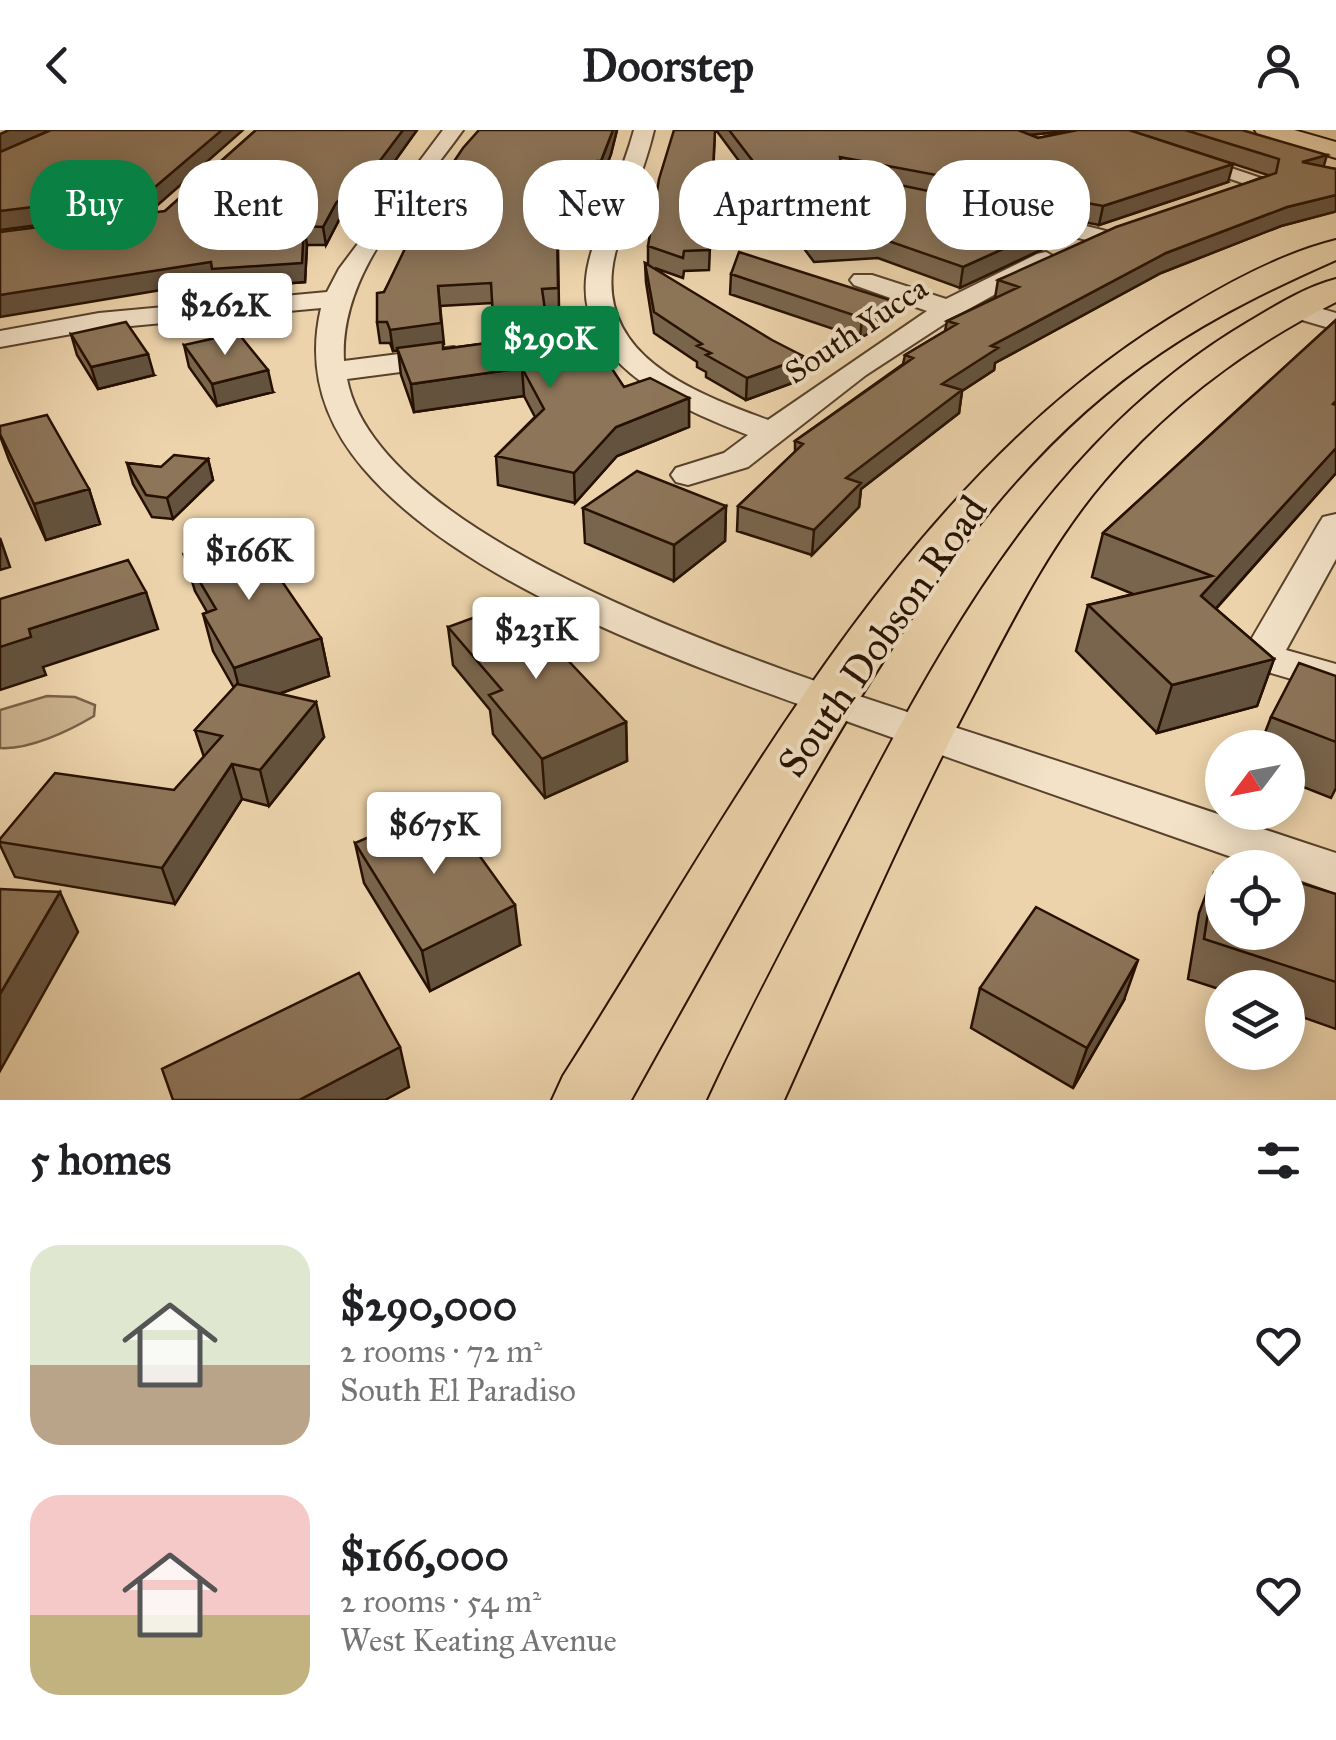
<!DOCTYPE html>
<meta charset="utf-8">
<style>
body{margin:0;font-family:"IM FELL Great Primer",serif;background:#f6f6f6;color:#202124;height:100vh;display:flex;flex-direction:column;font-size:38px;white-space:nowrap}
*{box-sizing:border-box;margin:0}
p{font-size:32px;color:#757577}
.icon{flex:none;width:55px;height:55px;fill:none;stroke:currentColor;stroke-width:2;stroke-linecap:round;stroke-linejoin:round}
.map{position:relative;height:970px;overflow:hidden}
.drawer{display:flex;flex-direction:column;background:#fff;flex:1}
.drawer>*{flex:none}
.hud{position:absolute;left:30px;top:30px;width:1278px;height:90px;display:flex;gap:20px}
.needle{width:65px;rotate:238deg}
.fabs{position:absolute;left:1205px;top:600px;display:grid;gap:20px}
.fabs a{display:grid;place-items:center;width:100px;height:100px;border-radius:50%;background:#fff;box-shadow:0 5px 25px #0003;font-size:50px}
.price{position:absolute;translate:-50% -85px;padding:0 22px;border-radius:10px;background:#fff;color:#222;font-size:32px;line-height:65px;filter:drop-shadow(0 2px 5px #0008)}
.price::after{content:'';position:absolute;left:50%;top:60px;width:30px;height:22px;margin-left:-15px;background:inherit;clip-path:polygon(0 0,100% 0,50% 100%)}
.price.selected{background:#0b8043;color:#fff}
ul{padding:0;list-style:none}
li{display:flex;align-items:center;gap:30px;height:250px;padding:0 30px}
li span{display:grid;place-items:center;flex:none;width:280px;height:200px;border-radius:30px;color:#555}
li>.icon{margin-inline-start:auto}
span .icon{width:120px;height:120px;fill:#fffc;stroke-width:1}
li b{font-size:42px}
h2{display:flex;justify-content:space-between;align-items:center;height:120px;padding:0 30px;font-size:42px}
.chip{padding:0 35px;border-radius:40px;background:#fff;box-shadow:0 5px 25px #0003;font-size:35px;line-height:90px}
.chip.selected{background:#0b8043;color:#fff}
header{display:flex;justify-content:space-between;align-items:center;height:130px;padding:0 30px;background:#fff;font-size:45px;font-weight:700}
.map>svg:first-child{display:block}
</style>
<header><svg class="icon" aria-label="back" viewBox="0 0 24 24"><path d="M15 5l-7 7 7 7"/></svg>Doorstep<svg class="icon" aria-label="person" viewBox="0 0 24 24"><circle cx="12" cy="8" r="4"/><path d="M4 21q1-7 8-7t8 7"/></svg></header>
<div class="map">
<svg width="1336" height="970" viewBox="0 0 1336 970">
<rect width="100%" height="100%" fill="#ecd3ab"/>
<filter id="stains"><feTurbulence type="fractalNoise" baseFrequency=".002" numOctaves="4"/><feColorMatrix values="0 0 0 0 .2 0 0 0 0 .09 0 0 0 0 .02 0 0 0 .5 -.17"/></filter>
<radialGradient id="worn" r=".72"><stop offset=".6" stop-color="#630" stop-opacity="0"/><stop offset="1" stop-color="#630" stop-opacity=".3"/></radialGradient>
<path fill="#cab28e" stroke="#786147" stroke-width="2.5" d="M47 566 75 567 95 575 94 586C69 601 29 620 0 618V580Z"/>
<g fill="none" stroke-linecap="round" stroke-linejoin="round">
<g stroke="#58412b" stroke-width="4">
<path id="minor" d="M443 0H463C414 69 339 141 344 231L454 217 468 226 454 235 347 249C381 427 843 560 997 611 1110 648 1223 686 1336 723V763L1288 746V738H1263C1130 691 996 645 863 597 711 543 469 463 363 338 323 291 307 238 321 178L99 199 0 217V201L99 183 327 162 339 139Z
M634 0H654C644 43 625 82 615 124 591 224 692 262 768 290L927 181 854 155 850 150 854 145H872L946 169 1037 124 1046 122 1058 129 958 185 866 245 748 337 688 355 676 352 671 345 676 338 724 323 748 305C673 276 565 229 589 131 600 86 622 45 634 0Z
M1088 0H1118L1273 52 1262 58 1254 57Z
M1015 78 1106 101 1110 106 1098 113 1007 90 1004 85Z
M1295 171 1336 183V200L1285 185 1282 179 1285 173Z
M1336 384V429L1286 520 1336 534V562L1247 536 1241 527 1318 395 1323 387Z"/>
</g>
<g stroke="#261000" stroke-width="4">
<path id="major" d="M1255 0H1294L1336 12V28L1258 5Z
M1336 110V130C1275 157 1217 185 1162 222 1001 329 897 503 802 666 744 767 687 869 631 970H552L563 946C738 672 903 343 1192 175 1235 149 1287 122 1336 110Z
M1336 149V172C1248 216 1168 276 1104 351 1051 413 1014 487 977 558 906 692 846 832 784 970H708C748 883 794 798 838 713 941 514 1049 310 1248 192 1275 176 1305 157 1336 149Z"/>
</g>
<use href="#minor" fill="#f3e2c8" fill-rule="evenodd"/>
<use href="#major" fill="#ecd3ab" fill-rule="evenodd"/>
</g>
<path fill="#79654d" stroke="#261000" stroke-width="2.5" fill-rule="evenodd" d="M256 0H417L382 49 339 90 326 115H307L305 152 216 159 215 151 165 81Z
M479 0H617L611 24 602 48H597L573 115H558L559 178 545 179 546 199 549 209 624 257 689 268V297L617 326 575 373 498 355 496 326 535 287 524 266 414 282 401 245 398 220 393 221 390 213H380L377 192 384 162ZM492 173 495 212 443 219 440 176Z
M715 0 709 140 684 141 683 148 655 138 803 249 746 270 706 247V242L697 237V232L654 203 646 152 645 133 648 134V116Z
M716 0H1242L1323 37 1336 39V81L1281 96 1161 143 995 233 994 240 962 261 959 283 861 359 859 377 812 425 737 401 738 376 795 322V311L903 234 905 225 945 201 947 191 995 168 998 150 1268 45 1147 6 1228 52 1099 95 996 75 1067 90 1064 109 960 158 878 128 814 132ZM1077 0 1038 8 1030 5Z
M731 144 891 191 860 208 730 164Z
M1336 190V343L1216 479 1274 529 1257 576 1157 603 1076 521 1088 475 1133 464 1092 447 1103 403Z
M71 204 154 245 98 259 77 225Z
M184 215 273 262 217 276 189 237Z
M0 296 89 359 100 394 46 410 9 330 0 306Z
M208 329 213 350 173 389 152 387 133 354 127 333 161 337Z
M726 376 725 411 674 451 585 413 583 378Z
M184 425 321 508 329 546 279 564 324 607 269 676 242 669 175 774 15 747 0 715V709L174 660 204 627 195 600 234 558 213 521 203 484 207 482 195 461Z
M448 497 626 592 627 631 545 668 493 604 490 580 453 535Z
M1336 546V658L1331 668 1288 651V618H1259L1271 587Z
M355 713 520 815 430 861 364 753Z
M1214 743 1222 802 1336 764V899L1288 882V858H1222V860L1188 849 1199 783Z
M980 858 1124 870 1073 958 971 898Z"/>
<path fill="#63523e" stroke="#261000" stroke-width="2.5" d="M9 0H51L0 22V4Z
M222 0H243L152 80 0 100V81Z
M403 0H417L382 49 339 90 326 115 323 97 336 73Z
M613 0H617L611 24 602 48 601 31Z
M1013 0H1080L1017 6Z
M1327 25 1322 42 1302 32Z
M597 31V48L573 115 572 96Z
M1233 34 1228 52 1099 95 1103 76Z
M1336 65V81L1334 82 1281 96 1161 143 995 233 994 240 962 261 959 283 861 359 859 377 812 425 814 400 846 348 942 254 991 216 1166 123 1287 77Z
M1067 90 1064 109 960 158 963 137Z
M304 96 307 115 305 152 216 159 215 151 0 187V165Z
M438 156 444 214 393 221 390 200Z
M893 171 891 191 860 208 862 188Z
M545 180 546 201 495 208 493 187Z
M148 224 154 245 98 259 91 237Z
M805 227 803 249 746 270 747 248Z
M522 238 524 266 414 282 411 254Z
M268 240 273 262 217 276 212 254Z
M689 268V297L617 326 575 373 574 343 616 297Z
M1336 318V343L1186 512 1201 466Z
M208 329 213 350 173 389 167 368Z
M89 359 100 394 46 410 34 374Z
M726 376 725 411 674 451V415Z
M0 408 10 437 0 440Z
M146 462 158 499 43 537 46 545 0 560V517L29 499Z
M321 508 329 546 244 576 234 538Z
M1274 529 1257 576 1157 603 1172 555Z
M316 572 324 607 269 676 260 640Z
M626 592 627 631 545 668 542 629Z
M232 634 242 669 175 774 162 738Z
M60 762 78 802 0 941V864Z
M515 775 520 815 430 861 422 821Z
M1138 830 1124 870 1073 958 1087 918Z
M400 917 409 957 385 970H299Z"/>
<path fill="#8d7559" stroke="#261000" stroke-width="2.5" d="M51 0H222L148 63 0 81V22Z
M256 0H403L379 32 336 73 323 97 304 96 302 133 212 139 211 132 0 165V102L165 81Z
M479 0H613L601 31H597L572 96H557L558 158 542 159 545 180 493 187 491 153 438 156 441 193 390 200 387 192H377V163L384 162 430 67 463 18Z
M674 0H715L709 120 684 121 683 128 648 116 659 49Z
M729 0H1018L1038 8 1078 0H1129L1233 34 1103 76 840 27 842 43 1067 90 963 137 880 108 815 112Z
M1185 0H1242L1327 25 1302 32 1336 39V65L1287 77 1166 123 991 216 998 218 942 254 962 260 846 348 861 353 814 400 738 376 803 314 795 311 913 228 905 225 957 194 947 191 1019 157 998 150 1116 97 1276 43 1279 29Z
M739 122 893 171 862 188 731 144Z
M645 133 772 210 805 227 747 248 706 225 711 223 697 216 702 214 654 182Z
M1336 190V271L1333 274 1336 275V318L1201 466 1274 529 1172 555 1088 475 1212 446 1103 403Z
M126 192 148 224 91 237 71 204Z
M548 198 549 209 589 204 624 257 650 248 689 268 616 297 574 343 496 326 544 279 522 238 411 254 397 218 443 212V219L495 212 494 205Z
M238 203 268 240 212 254 184 215Z
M47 285 89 359 34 374 0 304V296Z
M174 325 208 329 167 368 146 365 127 333 161 337Z
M637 341 726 376 674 415 583 378Z
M250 405 321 508 234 538 203 484 216 479 184 425Z
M128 430 146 462 29 499 31 507 0 517V469Z
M514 473 626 592 542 629 489 565 502 560 448 497Z
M1299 533 1336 546V612L1271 587Z
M237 554 316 572 260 640 232 634 162 738 0 712V709L55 643 174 660 222 606 195 600Z
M443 675 515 775 422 821 355 713Z
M1235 733 1249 738H1235Z
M1214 743 1222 746V802H1288V749L1336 764V852L1204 809Z
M0 759 60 762 0 864Z
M1036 777 1138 830 1087 918 980 858Z
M359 843 400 917 299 970H173L162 939Z"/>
<g text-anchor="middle" stroke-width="8" stroke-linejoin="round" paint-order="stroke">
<g font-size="32" fill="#261000" stroke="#f3e2c8">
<text transform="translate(856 200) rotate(-34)" y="11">South Yucca</text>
</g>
<g font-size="40" fill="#261000" stroke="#f3e2c8">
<text transform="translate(882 506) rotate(-55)" y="14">South Dobson Road</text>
</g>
</g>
<rect width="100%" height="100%" filter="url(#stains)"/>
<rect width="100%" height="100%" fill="url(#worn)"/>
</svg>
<div class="fabs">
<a><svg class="needle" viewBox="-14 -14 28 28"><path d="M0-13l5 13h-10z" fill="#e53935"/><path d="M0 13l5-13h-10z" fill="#757577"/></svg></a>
<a><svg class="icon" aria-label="locate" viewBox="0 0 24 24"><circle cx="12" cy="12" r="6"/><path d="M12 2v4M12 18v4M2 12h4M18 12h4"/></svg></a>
<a><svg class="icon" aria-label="layers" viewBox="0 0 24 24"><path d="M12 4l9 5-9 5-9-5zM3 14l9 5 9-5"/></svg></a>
</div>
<b class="price" style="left:225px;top:228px">$262K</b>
<b class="price selected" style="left:550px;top:261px">$290K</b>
<b class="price" style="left:249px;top:473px">$166K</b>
<b class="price" style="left:536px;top:552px">$231K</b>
<b class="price" style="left:434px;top:747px">$675K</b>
<div class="hud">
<a class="chip selected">Buy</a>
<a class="chip">Rent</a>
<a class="chip">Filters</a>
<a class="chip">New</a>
<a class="chip">Apartment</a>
<a class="chip">House</a>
</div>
</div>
<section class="drawer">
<h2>5 homes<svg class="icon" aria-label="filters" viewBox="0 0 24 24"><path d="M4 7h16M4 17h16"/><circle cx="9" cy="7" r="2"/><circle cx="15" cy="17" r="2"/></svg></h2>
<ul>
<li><span style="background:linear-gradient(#dfe7d0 60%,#b9a48a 0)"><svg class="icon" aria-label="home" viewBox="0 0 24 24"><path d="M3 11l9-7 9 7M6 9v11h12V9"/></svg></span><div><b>$290,000</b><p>2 rooms · 72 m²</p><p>South El Paradiso</p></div><svg class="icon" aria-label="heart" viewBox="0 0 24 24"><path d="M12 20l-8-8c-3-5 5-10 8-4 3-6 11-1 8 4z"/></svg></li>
<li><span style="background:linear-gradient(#f6c9c9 60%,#c2b280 0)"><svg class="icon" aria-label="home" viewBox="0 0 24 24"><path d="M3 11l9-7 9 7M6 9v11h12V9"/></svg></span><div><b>$166,000</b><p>2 rooms · 54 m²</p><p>West Keating Avenue</p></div><svg class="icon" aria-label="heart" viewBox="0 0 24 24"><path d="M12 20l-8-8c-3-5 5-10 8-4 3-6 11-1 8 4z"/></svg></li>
</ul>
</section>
